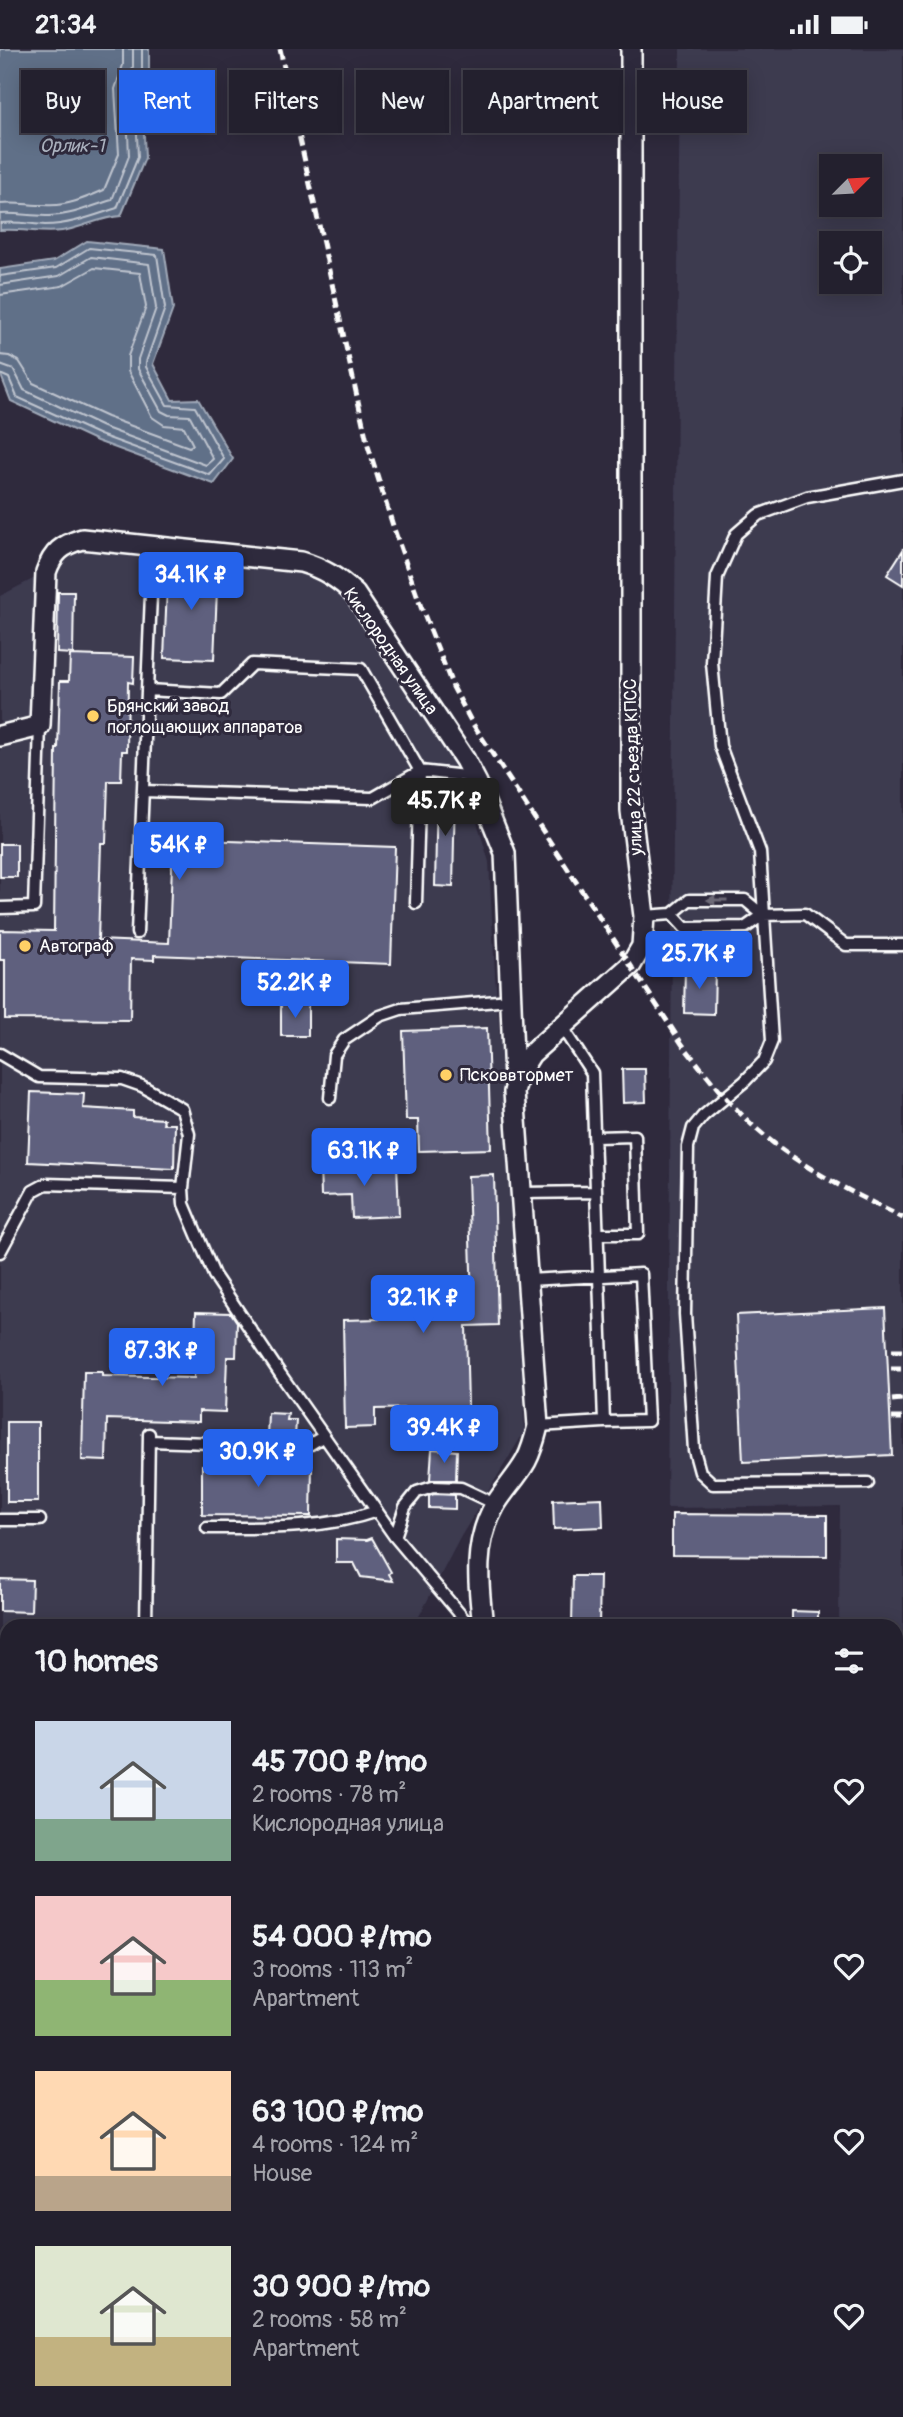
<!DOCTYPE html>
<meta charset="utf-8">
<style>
body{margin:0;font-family:Pangolin,sans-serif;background:#2b2836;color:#f1f3f6;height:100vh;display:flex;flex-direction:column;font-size:26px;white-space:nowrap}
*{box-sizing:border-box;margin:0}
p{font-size:23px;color:#a3a3aa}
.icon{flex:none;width:38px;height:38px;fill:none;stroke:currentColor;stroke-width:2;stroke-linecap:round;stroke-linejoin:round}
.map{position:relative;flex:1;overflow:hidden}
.panel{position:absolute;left:0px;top:1570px;width:903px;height:800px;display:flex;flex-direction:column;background:#23202e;border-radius:21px 21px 0 0;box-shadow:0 4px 18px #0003,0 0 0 2px #403e4a}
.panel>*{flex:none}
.top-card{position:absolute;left:21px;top:21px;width:861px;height:63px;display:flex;gap:14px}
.needle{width:46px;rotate:66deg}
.fabs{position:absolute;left:819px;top:105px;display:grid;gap:14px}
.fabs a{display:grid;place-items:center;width:63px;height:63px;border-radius:0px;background:#23202e;box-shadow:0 4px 18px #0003,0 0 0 2px #403e4a;font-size:35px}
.price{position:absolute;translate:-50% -60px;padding:0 16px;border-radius:7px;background:#2563eb;color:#fff;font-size:23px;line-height:46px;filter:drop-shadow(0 2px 4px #0008)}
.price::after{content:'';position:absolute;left:50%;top:42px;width:21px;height:16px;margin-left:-10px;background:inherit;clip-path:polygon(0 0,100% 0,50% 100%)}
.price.selected{background:#222;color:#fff}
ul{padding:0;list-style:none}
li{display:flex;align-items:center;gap:21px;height:175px;padding:0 35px}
li span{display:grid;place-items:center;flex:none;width:196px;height:140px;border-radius:0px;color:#555}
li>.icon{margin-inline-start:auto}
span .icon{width:84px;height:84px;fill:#fffc;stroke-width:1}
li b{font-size:30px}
h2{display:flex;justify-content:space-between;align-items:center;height:84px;padding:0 35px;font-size:30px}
.pill{padding:0 24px;border-radius:0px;background:#23202e;box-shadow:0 4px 18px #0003,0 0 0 2px #403e4a;font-size:24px;line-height:63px}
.pill.selected{background:#2563eb;color:#fff}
.status{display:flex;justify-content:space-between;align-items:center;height:49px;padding:0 35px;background:#23202e;direction:ltr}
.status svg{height:19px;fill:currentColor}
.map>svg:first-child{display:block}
</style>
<div class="status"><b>21:34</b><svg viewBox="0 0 49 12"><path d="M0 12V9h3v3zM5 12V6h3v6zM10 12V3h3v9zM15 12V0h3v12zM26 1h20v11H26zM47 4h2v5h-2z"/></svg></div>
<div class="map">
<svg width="903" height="2368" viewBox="0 0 903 2368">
<rect width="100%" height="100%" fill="#2f2a3d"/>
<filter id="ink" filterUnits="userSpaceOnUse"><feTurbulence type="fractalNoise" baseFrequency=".0143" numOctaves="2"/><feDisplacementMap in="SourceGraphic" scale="14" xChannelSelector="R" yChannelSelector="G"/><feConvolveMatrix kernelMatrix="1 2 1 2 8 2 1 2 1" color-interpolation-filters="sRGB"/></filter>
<g filter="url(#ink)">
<path fill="#3d3a50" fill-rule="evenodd" d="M680 0H903V1626H896V1577H839L840 1457 667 1459ZM831 117H870V156H831ZM831 194H870V233H831Z
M79 501 298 519 347 546 460 716 489 813 495 926 523 1285 524 1383 460 1489 414 1577H7V1628H0V547L62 515Z"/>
<path fill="#606f88" stroke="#a0a9b8" stroke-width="2" d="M0 0H149V22L142 41 145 109 121 167C101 168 82 179 62 182 41 185 21 179 0 181Z
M87 192 164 200 173 260 153 315 172 351 198 350 233 410 214 435 97 392 11 352 0 324V220L54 212Z"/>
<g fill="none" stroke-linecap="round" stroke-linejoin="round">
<path stroke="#bfc5cf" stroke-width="2" d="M0 155C16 153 29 156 45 156 65 158 86 149 104 141L119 105 115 40 123 16V0
M0 165C19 164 28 167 46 167 69 168 90 157 112 151L129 107 126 41 133 18V0
M0 174C17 172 29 175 45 176 70 176 95 166 117 159L138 108 135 41 142 20V0
M0 227 56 219 89 199 157 206 165 259 146 313V318L167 356 195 358 224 410 210 426 100 386 17 348 9 329 0 325
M0 236 59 227 91 208 149 215 156 259 138 310V320L161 362 169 366 190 367 213 410 206 416 103 378 24 341 14 321 0 316
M0 246 62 237 94 219 140 224 146 258 128 307V322L152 368 164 376 184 378 193 396 189 398 107 368 33 334 19 312 9 307 0 306"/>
</g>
<path fill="#5f617e" stroke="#fff" stroke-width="2" d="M903 501V536L887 526Z
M168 515 218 517 214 611 164 609Z
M58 543H74L73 605 57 604Z
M70 606 134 608 133 634 128 633 127 702H122L121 732H108L106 794H101L98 891 169 894 173 790 395 798 391 915 154 906V911L131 910 130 971 5 970V911H0V881L54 882 56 700H58L60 632H69Z
M437 741 455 742 453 838 435 837Z
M0 795H17V828H0Z
M685 919 715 920 714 965 684 964Z
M281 955H308V987H281Z
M487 979 491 1100 419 1102 418 1071H406L403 982Z
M622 1020H645L646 1053 623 1054Z
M31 1043 84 1045 83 1059 133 1062V1068L164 1070 163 1075H175L174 1120 28 1113Z
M397 1114 399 1167 352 1169 351 1146 321 1147 320 1116Z
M494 1126 498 1276 466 1277 468 1358 375 1360V1378L345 1379 343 1271 379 1270 378 1254 472 1252 468 1127Z
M885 1259 892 1406 743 1413 736 1266Z
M196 1263 231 1264 237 1273 236 1308H227L225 1363 199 1362V1373L107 1370 106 1412 82 1411 84 1323H102V1327L194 1329Z
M268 1364 288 1365 287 1371H296L295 1389H267Z
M7 1373H38V1453H7Z
M432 1400 457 1402 456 1431H430Z
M267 1403 295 1404 294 1417H312L311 1467 202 1466V1416L266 1417Z
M434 1445 455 1446V1460L429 1459V1447Z
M602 1449 603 1478 554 1480 553 1451Z
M672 1465 827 1466V1507L672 1506Z
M372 1489 391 1523 389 1525 393 1532 361 1528 354 1514H336V1490L367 1491Z
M573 1527H600L599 1577H572Z
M0 1530 32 1531 31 1563 0 1562Z
M792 1562 818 1563V1577H792Z"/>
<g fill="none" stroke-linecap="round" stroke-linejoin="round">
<g stroke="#fff" stroke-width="15">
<path id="lane" d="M143 742 373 749 420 722 361 620 252 615 221 645 147 641
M416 854 420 722 474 728
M0 859 34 858 40 677
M672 865 685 879 746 878 763 866 805 865 846 896H903
M644 867 672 865 689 851H745L763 866
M137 884 153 497
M0 1005 39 1028 122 1030 142 1037 182 1060 189 1085 183 1139 184 1155 214 1226 281 1326 395 1488
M330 1049 334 1006 344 991 380 967 401 960 510 951
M595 1088 635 1087 638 1185H597
M522 1144 596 1143
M0 1203 33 1142 46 1135 183 1139
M528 1231 641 1225 648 1372 604 1373
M538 1377 604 1373 592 1024 561 977
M149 1392 298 1397 309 1396 324 1387
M868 1434 713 1435 700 1423 694 1401 685 1265 688 1098 693 1079 703 1067 745 1032 764 1012 772 992 760 803 720 697 712 614 717 528 736 485 758 466 807 448 903 431
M0 1471H40
M207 1479C264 1479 322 1481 377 1462
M146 1577 149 1385
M470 1577 395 1488 405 1458 417 1443 433 1438 461 1439 495 1455"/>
</g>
<g stroke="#fff" stroke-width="24">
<path id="street" d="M0 687 40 677 46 523C53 503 62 496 82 490L301 513C324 520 338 529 355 545L465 711 477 734 505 804 514 1032
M483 1577C478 1535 473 1494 495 1456 504 1441 517 1428 526 1412 532 1401 535 1389 538 1377L514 1043 519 1024 531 1005 631 916 642 897 644 867 631 762V0
M0 1854 7 1852
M896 1854H903
M0 2070H7
M896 2074H903
M0 2292H7
M896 2300 903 2299"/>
</g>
<g stroke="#fff" stroke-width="35">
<path id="primary" d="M0 1668H7
M896 1668H903
M583 2362V2368"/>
</g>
<path stroke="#fff" stroke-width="3.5" stroke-dasharray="5 5" stroke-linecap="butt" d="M896 1705H903"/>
<use href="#lane" stroke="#2f2a3d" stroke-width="10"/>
<use href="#street" stroke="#2f2a3d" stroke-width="19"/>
<use href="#primary" stroke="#776a54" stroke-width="30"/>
<path stroke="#fff" stroke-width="5" stroke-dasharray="10 5" stroke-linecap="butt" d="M280 0 368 397 394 480 421 558 453 638 471 672 682 995C701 1019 719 1043 741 1065 785 1111 847 1141 903 1169
M892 1302H903
M891 1320H903
M892 1351 903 1350
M892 1369H903"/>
</g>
<defs><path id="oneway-solid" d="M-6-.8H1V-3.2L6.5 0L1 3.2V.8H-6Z" transform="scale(1.75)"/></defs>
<use fill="#6d6a77" href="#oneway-solid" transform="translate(717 851) rotate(180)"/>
</g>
<g fill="#ffd166" stroke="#2f2a3d" stroke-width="2.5">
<circle cx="93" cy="667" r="7"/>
<circle cx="25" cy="897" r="7"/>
<circle cx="446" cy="1026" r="7"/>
</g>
<g text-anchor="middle" stroke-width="6" stroke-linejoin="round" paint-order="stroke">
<g font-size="18" fill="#fff" stroke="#2f2a3d">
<text transform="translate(391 602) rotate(55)" y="6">Кислородная улица</text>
<text transform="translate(633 718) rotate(-92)" y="6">улица 22 съезда КПСС</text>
</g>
<g font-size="18" fill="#fff" stroke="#2f2a3d" text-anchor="start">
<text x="107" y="663">Брянский завод<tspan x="107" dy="21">поглощающих аппаратов</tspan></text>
<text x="39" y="903">Автограф</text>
<text x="460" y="1032">Псковвтормет</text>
</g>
<g font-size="19" font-style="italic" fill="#b0b7c4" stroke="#2f2a3d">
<text x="72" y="103">Орлик-1</text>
</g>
</g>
</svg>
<div class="fabs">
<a><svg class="needle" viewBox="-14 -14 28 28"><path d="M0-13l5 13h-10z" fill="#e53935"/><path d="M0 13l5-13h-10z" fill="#a3a3aa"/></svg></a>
<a><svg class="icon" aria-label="locate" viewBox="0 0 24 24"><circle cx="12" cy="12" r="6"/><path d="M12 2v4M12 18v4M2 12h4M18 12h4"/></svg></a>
</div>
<b class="price" style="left:191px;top:563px">34.1K ₽</b>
<b class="price selected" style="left:445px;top:789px">45.7K ₽</b>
<b class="price" style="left:179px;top:833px">54K ₽</b>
<b class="price" style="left:699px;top:942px">25.7K ₽</b>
<b class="price" style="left:295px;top:971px">52.2K ₽</b>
<b class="price" style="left:364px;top:1139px">63.1K ₽</b>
<b class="price" style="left:423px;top:1286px">32.1K ₽</b>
<b class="price" style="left:162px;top:1339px">87.3K ₽</b>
<b class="price" style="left:444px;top:1416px">39.4K ₽</b>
<b class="price" style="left:258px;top:1440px">30.9K ₽</b>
<div class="top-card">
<a class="pill">Buy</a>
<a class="pill selected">Rent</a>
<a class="pill">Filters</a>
<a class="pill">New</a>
<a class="pill">Apartment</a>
<a class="pill">House</a>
</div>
<section class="panel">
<h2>10 homes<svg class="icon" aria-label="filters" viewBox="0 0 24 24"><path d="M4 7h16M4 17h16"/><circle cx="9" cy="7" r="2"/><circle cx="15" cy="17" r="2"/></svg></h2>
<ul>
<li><span style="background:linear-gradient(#c9d6e8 70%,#7fa58c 0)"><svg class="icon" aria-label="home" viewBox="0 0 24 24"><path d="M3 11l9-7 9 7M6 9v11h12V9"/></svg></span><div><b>45 700 ₽/mo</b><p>2 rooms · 78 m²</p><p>Кислородная улица</p></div><svg class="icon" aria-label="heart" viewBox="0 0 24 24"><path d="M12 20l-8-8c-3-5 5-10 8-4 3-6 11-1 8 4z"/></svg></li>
<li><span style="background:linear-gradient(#f6c9c9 60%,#8fb573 0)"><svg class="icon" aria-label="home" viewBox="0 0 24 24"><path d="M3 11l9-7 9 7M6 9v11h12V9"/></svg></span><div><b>54 000 ₽/mo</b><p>3 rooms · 113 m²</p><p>Apartment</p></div><svg class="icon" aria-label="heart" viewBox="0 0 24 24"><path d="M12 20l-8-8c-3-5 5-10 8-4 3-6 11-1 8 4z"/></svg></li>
<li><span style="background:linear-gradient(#ffd9b3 75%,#b9a48a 0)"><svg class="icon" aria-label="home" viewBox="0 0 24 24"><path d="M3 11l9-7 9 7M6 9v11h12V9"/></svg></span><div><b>63 100 ₽/mo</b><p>4 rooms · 124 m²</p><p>House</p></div><svg class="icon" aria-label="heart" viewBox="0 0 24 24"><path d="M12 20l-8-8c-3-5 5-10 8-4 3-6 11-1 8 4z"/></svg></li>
<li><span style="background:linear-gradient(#dfe7d0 65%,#c2b280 0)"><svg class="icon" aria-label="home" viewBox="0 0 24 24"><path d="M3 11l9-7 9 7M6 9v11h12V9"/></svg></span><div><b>30 900 ₽/mo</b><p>2 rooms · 58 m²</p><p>Apartment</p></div><svg class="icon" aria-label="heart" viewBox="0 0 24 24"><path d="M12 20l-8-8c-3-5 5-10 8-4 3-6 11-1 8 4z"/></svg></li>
</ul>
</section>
</div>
